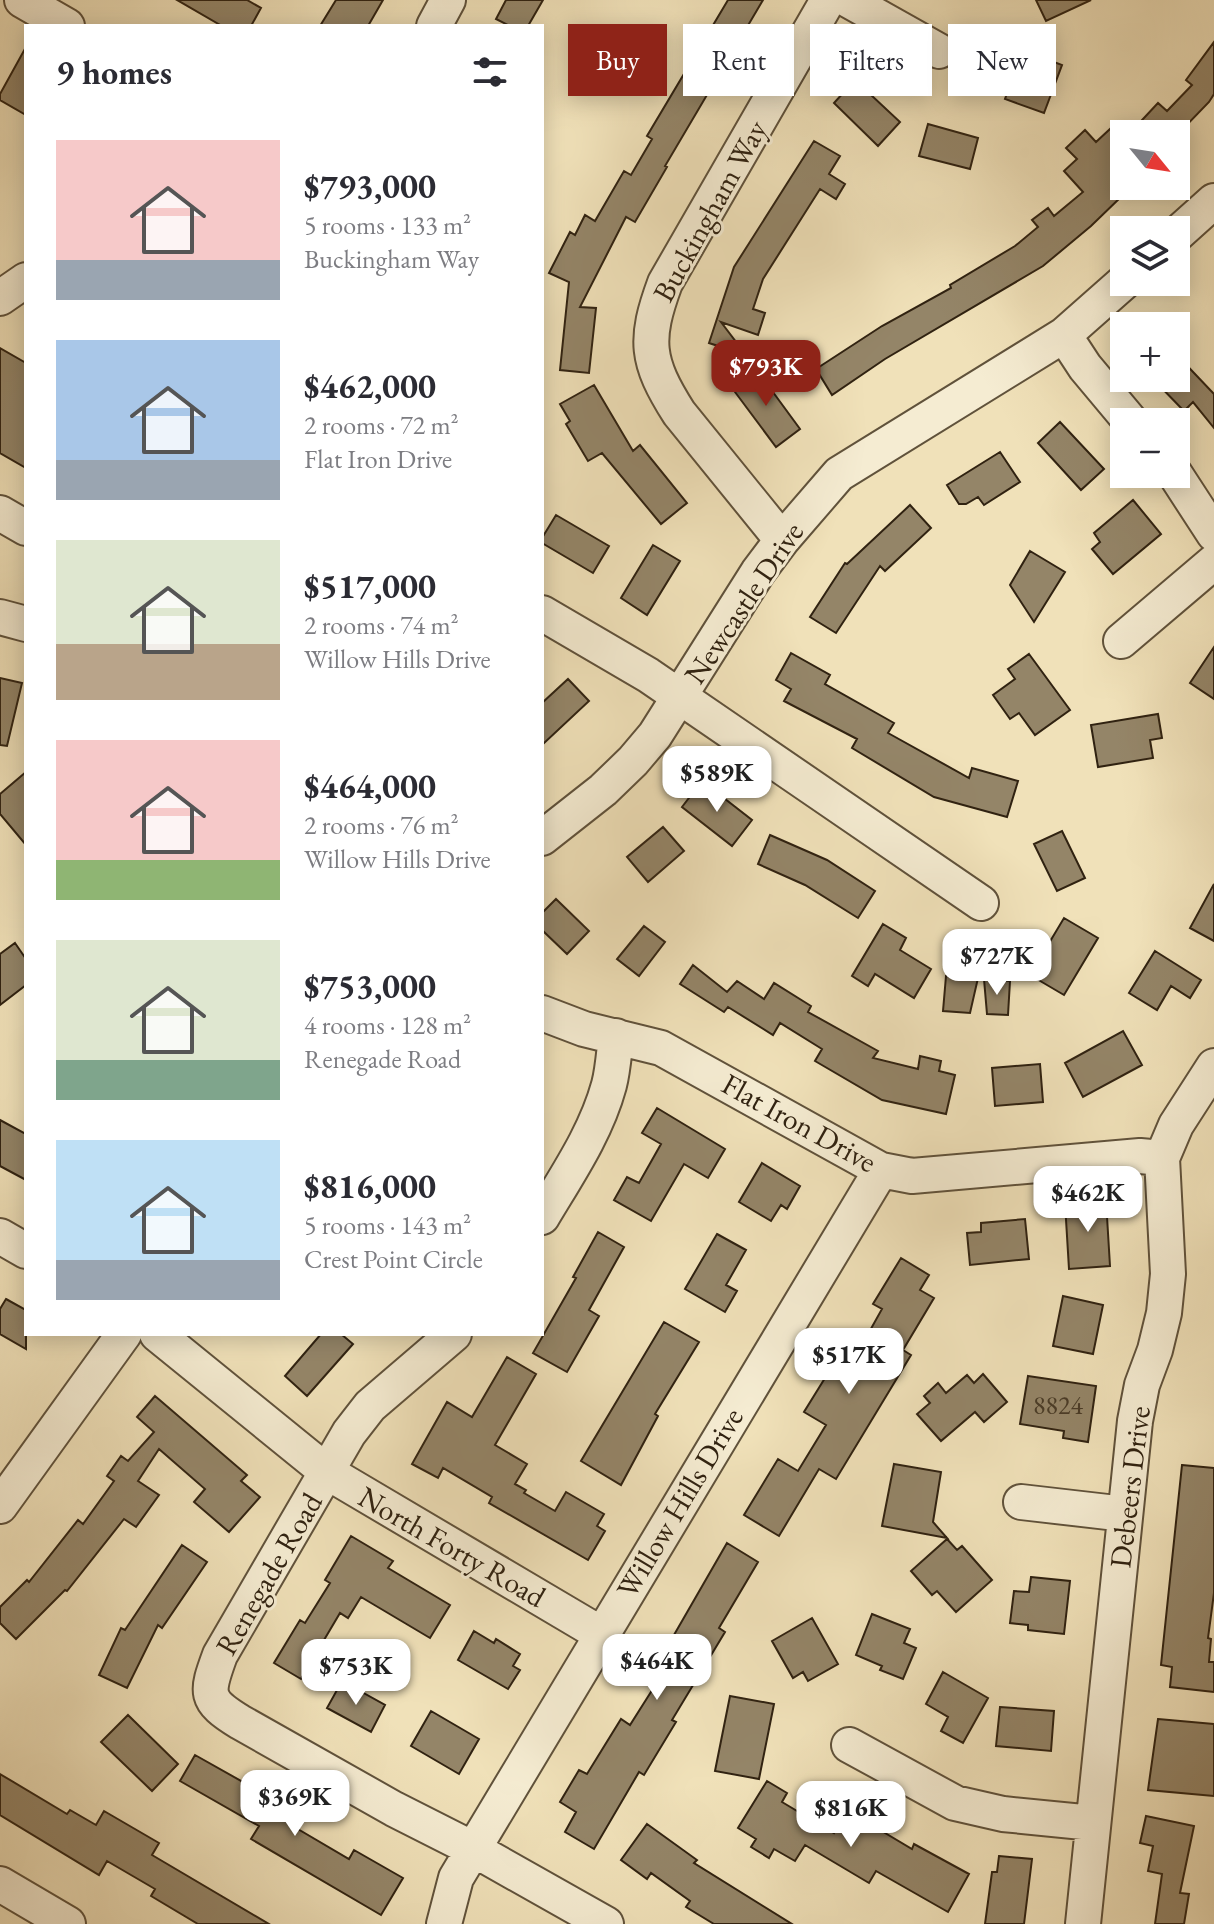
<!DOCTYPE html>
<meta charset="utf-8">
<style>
body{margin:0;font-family:"EB Garamond",serif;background:#f2f2f3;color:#2b2b33;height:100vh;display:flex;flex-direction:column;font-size:30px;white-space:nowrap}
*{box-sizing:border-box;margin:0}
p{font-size:26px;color:#7c7c81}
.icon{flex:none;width:44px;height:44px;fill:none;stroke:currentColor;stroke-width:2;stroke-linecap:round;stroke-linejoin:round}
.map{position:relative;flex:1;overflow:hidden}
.sheet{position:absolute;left:24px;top:24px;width:520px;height:1312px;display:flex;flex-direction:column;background:#fff;border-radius:0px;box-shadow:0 4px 20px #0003}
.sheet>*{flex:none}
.hud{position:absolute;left:568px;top:24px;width:526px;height:72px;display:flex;gap:16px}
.needle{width:52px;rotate:120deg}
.controls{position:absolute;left:1110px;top:120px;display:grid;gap:16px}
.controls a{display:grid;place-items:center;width:80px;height:80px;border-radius:0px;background:#fff;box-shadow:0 4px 20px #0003;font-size:40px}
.price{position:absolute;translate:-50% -68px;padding:0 18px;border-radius:16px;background:#fff;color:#222;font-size:26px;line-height:52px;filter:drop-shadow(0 2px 4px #0008)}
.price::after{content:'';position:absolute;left:50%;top:48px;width:24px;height:18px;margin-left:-12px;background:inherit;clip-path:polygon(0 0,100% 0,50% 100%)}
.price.current{background:#8f2418;color:#fff}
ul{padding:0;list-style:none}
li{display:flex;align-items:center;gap:24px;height:200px;padding:0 32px}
li span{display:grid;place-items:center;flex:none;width:224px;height:160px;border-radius:0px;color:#555}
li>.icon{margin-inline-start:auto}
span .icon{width:96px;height:96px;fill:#fffc;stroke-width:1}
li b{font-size:34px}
h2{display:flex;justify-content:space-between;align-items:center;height:96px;padding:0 32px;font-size:34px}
.tag{padding:0 28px;border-radius:0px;background:#fff;box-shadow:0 4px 20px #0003;font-size:28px;line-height:72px}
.tag.current{background:#8f2418;color:#fff}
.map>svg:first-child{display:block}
</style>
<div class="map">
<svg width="1214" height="1924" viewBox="0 0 1214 1924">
<rect width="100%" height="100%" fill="#f0e1b9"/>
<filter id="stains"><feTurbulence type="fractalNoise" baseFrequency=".0025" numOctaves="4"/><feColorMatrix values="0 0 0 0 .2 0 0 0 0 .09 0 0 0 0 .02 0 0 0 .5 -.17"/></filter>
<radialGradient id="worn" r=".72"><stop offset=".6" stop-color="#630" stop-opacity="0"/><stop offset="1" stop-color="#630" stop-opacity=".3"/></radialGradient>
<path fill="#948568" stroke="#302211" stroke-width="2" d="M177 0H247L261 8 251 26H222Z
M336 0H383L368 26H320Z
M506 0H543L528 26H510L496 19Z
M728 0H763L665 166 667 167 635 222 626 217 580 307 596 308 589 373 560 370 569 282 549 273 570 232 575 235 585 215 595 221 624 171 631 175 652 139 647 136Z
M1036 0H1091L1046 21Z
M1214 42V94L1209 102 1178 134H1129L1158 103 1167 111 1192 85 1186 80Z
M26 47V115L0 100V94Z
M1023 50 1062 65 1044 113 1005 99Z
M855 80 900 122 878 146 834 103Z
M928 124 978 138 970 169 919 156Z
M1110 129 1124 144V194L1091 226 1043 266 885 359 832 395 816 369 882 326 951 288 950 285 1015 246 1038 227 1032 220 1048 208 1054 216 1083 192 1064 171 1077 159 1066 148 1085 130 1096 142Z
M814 141 840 156 829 174 845 184 836 199 820 189 763 279 753 309 765 313 758 335 721 322 746 355 709 343 734 267Z
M0 348 26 363V468L0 453Z
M1176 354 1214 394V428L1193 402 1184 411 1152 378H1176Z
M756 369 800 429 776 447 735 392V385Z
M594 385 633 451 640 445 687 503 661 524 602 453 588 461 566 424 570 421 560 404Z
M1060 422 1104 469 1081 490 1038 443Z
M1000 452 1020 482 984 505 978 497 966 504H959L947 485Z
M1133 500 1161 534 1113 574 1092 549 1100 542 1094 533Z
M910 505 931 528 885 571 880 566 836 633 810 617 845 563 847 564Z
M556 515 609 546 593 573 542 543V538Z
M653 545 680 561 647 615 621 598Z
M1030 551 1065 572 1034 622 1010 585Z
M1214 647V699L1190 683Z
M791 653 830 675 825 684 894 723 888 733 969 778 972 768 1018 781 1007 817 934 797 852 748 857 739 784 701 791 689 776 680Z
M1029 654 1070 710 1035 735 1019 713 1010 719 993 695 1015 679 1008 669Z
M0 678 22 683 7 746 0 745Z
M568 679 589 701 542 745V703Z
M1158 714 1162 738 1150 740 1153 758 1098 767 1091 725Z
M26 772V845L0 814V794Z
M702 781 752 820 732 846 682 807Z
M663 827 684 851 648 882 627 857Z
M1062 831 1085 878 1057 891 1034 844Z
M770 835 827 860 875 891 858 918 805 885 758 864Z
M1214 884V941L1190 928Z
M556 899 589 931 567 954 542 930V913Z
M1064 918 1098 938 1064 995 1030 975Z
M883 924 906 938 900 950 931 969 914 998 875 974 868 986 852 976Z
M644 926 665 942 639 976 617 959Z
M15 943 26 959V985L0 1005V954Z
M1155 951 1201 980 1190 998 1171 986 1157 1010 1129 993Z
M693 965 727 992 737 981 764 999 774 983 811 1006 808 1012 878 1051 873 1058 918 1069 920 1056 941 1061 939 1071 955 1075 946 1114 882 1100 815 1061 822 1049 780 1023 773 1035 728 1007 724 1012 680 984Z
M946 976 978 978 970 1013 943 1011Z
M984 979 1010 981 1008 1015 987 1014Z
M1123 1031 1142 1065 1083 1097 1065 1063Z
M1040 1064 1043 1102 995 1106 992 1068Z
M657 1108 725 1149 708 1178 684 1164 651 1221 614 1200 627 1177 639 1183 661 1144 642 1133Z
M0 1120 26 1134V1180L0 1166Z
M762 1163 800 1186 787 1209 781 1205 771 1221 739 1202Z
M1106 1200 1110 1266 1069 1269 1065 1203Z
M1025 1219 1029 1259 970 1265 967 1233 981 1232V1223Z
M598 1232 624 1247 589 1310 599 1316 567 1372 533 1353 576 1278 573 1277Z
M717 1234 746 1250 726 1285 737 1291 725 1312 685 1289Z
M901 1258 929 1275 920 1290 934 1298 903 1350 911 1355 836 1479 819 1469 779 1536 744 1515 778 1459 798 1471 826 1425 804 1412 851 1336 863 1343 882 1309 873 1304Z
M1063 1296 1103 1305 1093 1354 1053 1346Z
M6 1299 26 1310V1349L0 1334V1309Z
M664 1322 699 1342 655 1414 658 1416 621 1485 581 1461Z
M321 1334H341L353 1344 307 1396 285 1376Z
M507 1357 536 1374 495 1445 527 1464 515 1484 526 1490 524 1493 555 1511 566 1492 604 1514 597 1526 605 1531 588 1560 489 1503 492 1497 443 1468 438 1478 412 1464 447 1402 472 1417Z
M983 1374 1007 1402 984 1422 975 1412 941 1441 917 1414 930 1403 924 1396 938 1383 946 1393 967 1375 974 1383Z
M1028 1376 1096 1386 1088 1442 1063 1438 1064 1431 1020 1424Z
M155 1396 247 1475 241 1481 260 1497 229 1532 194 1502 205 1489 159 1449 138 1481 159 1495 136 1527 124 1519 67 1591 65 1590 16 1639 0 1623V1607L27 1580 29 1582 78 1520 83 1524 114 1481 107 1476 121 1456 128 1461 154 1432 137 1417Z
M894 1464 941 1472 933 1522 947 1538 882 1526Z
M1182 1465 1214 1468V1593L1208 1638 1211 1639 1209 1662H1214V1692L1170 1687 1172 1667 1161 1665Z
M351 1536 393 1561 388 1568 450 1605 430 1638 361 1597 348 1618 340 1613 301 1679 274 1663 300 1620 305 1623 330 1583 325 1580Z
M947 1539 957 1550 962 1546 992 1580 956 1612 937 1591 932 1595 911 1571Z
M727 1543 758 1562 719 1628 725 1632 672 1720 676 1722 644 1775 639 1772 594 1849 565 1832 576 1812 560 1802 579 1770 587 1774 621 1719 630 1725 656 1684 648 1680Z
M182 1545 207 1562 162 1628 158 1625 127 1688 99 1675 121 1628 125 1630Z
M1031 1577 1070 1581 1064 1634 1028 1630V1625L1010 1623 1014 1591 1029 1592Z
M872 1614 910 1629 904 1643 916 1648 903 1679 880 1670 882 1666 856 1655Z
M812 1618 838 1664 808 1681 803 1672 793 1678 772 1641Z
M474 1631 494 1643 496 1639 520 1654 513 1666 520 1670 508 1689 458 1660Z
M943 1672 988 1698 963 1743 941 1731 948 1717 926 1704Z
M342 1681 385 1705 371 1732 327 1708Z
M730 1696 774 1704 759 1779 715 1771Z
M1000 1707 1054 1711 1051 1751 996 1746Z
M431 1711 479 1739 459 1774 411 1746Z
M128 1715 178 1764 152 1791 101 1742Z
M1158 1719 1214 1724V1796L1148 1790Z
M195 1755 298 1813 291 1825 349 1859 354 1850 403 1878 381 1915 251 1839 259 1826 180 1781Z
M0 1774 67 1814 70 1810 96 1825 104 1811 159 1843 152 1855 269 1924H198L151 1896 155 1889 107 1861 99 1875 0 1815Z
M767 1781 787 1793 782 1802 834 1833 841 1821 854 1828 860 1818 912 1849 914 1844 969 1874 948 1912 876 1871 869 1883 805 1845 795 1861 774 1849 769 1858 751 1847 756 1839 738 1828Z
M1146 1816 1194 1826 1180 1893 1189 1894 1184 1924H1155L1162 1874 1148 1871 1153 1846 1140 1843Z
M647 1824 697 1860 694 1863 792 1924H714L686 1907 690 1901 651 1873 647 1879 621 1860Z
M999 1856 1032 1859 1024 1924H985L992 1872H997Z"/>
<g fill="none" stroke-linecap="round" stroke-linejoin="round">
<g stroke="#60523b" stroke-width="38">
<path id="minor" d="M22 0 67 26
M848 0 939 51
M434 26 448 0
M1176 235 1214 201
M0 298 26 280
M1064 335 1085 367 1131 422
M1175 474 1214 534
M0 513 26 528
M782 540 679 413C646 361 644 340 665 283L828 0
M542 613 648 675 981 903
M0 617 26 624
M1121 641 1214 562
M542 838 603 790 633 761 655 735 758 572 782 540 839 474 1064 335 1124 282
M542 1013 584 1029 661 1048 881 1170 912 1176 1140 1156 1162 1158
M542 1217C567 1175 596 1133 609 1085 613 1070 614 1052 616 1036
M0 1236 26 1251
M157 1334 327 1472 601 1634
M454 1334 370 1406 349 1433 220 1655C206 1693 204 1700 240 1722L394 1809 473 1849 606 1924
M1021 1502 1125 1514
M0 1506 124 1334
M849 1745 955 1803 1003 1814 1093 1823
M0 1884 68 1924
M444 1924 456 1878 881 1170
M1083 1924 1135 1421 1142 1385 1155 1350 1164 1313 1168 1274 1162 1158 1176 1125 1214 1066"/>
</g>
<use href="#minor" stroke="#f5ecd2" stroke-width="34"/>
</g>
<g text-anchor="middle" stroke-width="6" stroke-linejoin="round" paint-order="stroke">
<g font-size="26" fill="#493b27">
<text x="1058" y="1414">8824</text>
</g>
<g font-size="30" fill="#302211" stroke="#f5ecd2">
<text transform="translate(710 211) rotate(-61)" y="10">Buckingham Way</text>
<text transform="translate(744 603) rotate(-56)" y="10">Newcastle Drive</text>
<text transform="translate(799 1123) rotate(29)" y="10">Flat Iron Drive</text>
<text transform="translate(1130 1487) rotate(-83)" y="10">Debeers Drive</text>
<text transform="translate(680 1503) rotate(-59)" y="10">Willow Hills Drive</text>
<text transform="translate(452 1547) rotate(30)" y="10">North Forty Road</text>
<text transform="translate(269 1574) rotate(-60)" y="10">Renegade Road</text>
</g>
</g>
<rect width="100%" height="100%" filter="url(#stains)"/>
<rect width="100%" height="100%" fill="url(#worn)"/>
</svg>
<div class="controls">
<a><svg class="needle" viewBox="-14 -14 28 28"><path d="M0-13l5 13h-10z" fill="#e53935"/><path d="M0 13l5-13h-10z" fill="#7c7c81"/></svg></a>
<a><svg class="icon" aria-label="layers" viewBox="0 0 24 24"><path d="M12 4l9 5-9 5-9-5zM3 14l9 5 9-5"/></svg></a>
<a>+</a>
<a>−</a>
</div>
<b class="price current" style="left:766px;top:408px">$793K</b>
<b class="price" style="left:717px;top:814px">$589K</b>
<b class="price" style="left:997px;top:997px">$727K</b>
<b class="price" style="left:1088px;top:1234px">$462K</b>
<b class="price" style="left:849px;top:1396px">$517K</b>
<b class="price" style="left:657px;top:1702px">$464K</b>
<b class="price" style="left:356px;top:1707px">$753K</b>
<b class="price" style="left:295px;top:1838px">$369K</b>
<b class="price" style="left:851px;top:1849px">$816K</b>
<div class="hud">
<a class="tag current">Buy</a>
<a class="tag">Rent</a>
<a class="tag">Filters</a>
<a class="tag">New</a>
</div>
<section class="sheet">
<h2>9 homes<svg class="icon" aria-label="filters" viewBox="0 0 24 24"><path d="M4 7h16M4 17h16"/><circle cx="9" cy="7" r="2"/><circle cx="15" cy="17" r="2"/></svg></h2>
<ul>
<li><span style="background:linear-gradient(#f6c9c9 75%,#9aa5b1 0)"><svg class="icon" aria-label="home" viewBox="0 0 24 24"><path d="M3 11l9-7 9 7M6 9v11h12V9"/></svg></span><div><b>$793,000</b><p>5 rooms · 133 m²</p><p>Buckingham Way</p></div></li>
<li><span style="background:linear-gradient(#a9c7e8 75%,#9aa5b1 0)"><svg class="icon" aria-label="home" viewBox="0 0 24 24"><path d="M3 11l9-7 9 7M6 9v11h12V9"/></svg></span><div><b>$462,000</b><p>2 rooms · 72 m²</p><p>Flat Iron Drive</p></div></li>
<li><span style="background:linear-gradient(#dfe7d0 65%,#b9a48a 0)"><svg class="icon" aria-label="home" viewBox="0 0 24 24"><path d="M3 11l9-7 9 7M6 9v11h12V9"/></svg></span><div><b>$517,000</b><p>2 rooms · 74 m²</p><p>Willow Hills Drive</p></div></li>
<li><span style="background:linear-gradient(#f6c9c9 75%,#8fb573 0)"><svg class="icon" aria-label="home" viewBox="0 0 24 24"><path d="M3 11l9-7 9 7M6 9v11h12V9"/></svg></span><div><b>$464,000</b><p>2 rooms · 76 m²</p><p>Willow Hills Drive</p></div></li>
<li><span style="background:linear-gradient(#dfe7d0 75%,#7fa58c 0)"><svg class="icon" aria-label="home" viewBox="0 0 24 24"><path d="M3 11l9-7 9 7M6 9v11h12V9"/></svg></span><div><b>$753,000</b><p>4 rooms · 128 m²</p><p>Renegade Road</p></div></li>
<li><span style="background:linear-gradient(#bfe0f5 75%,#9aa5b1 0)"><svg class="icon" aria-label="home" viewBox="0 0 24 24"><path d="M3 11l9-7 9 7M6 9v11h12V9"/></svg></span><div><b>$816,000</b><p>5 rooms · 143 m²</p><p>Crest Point Circle</p></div></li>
</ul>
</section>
</div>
